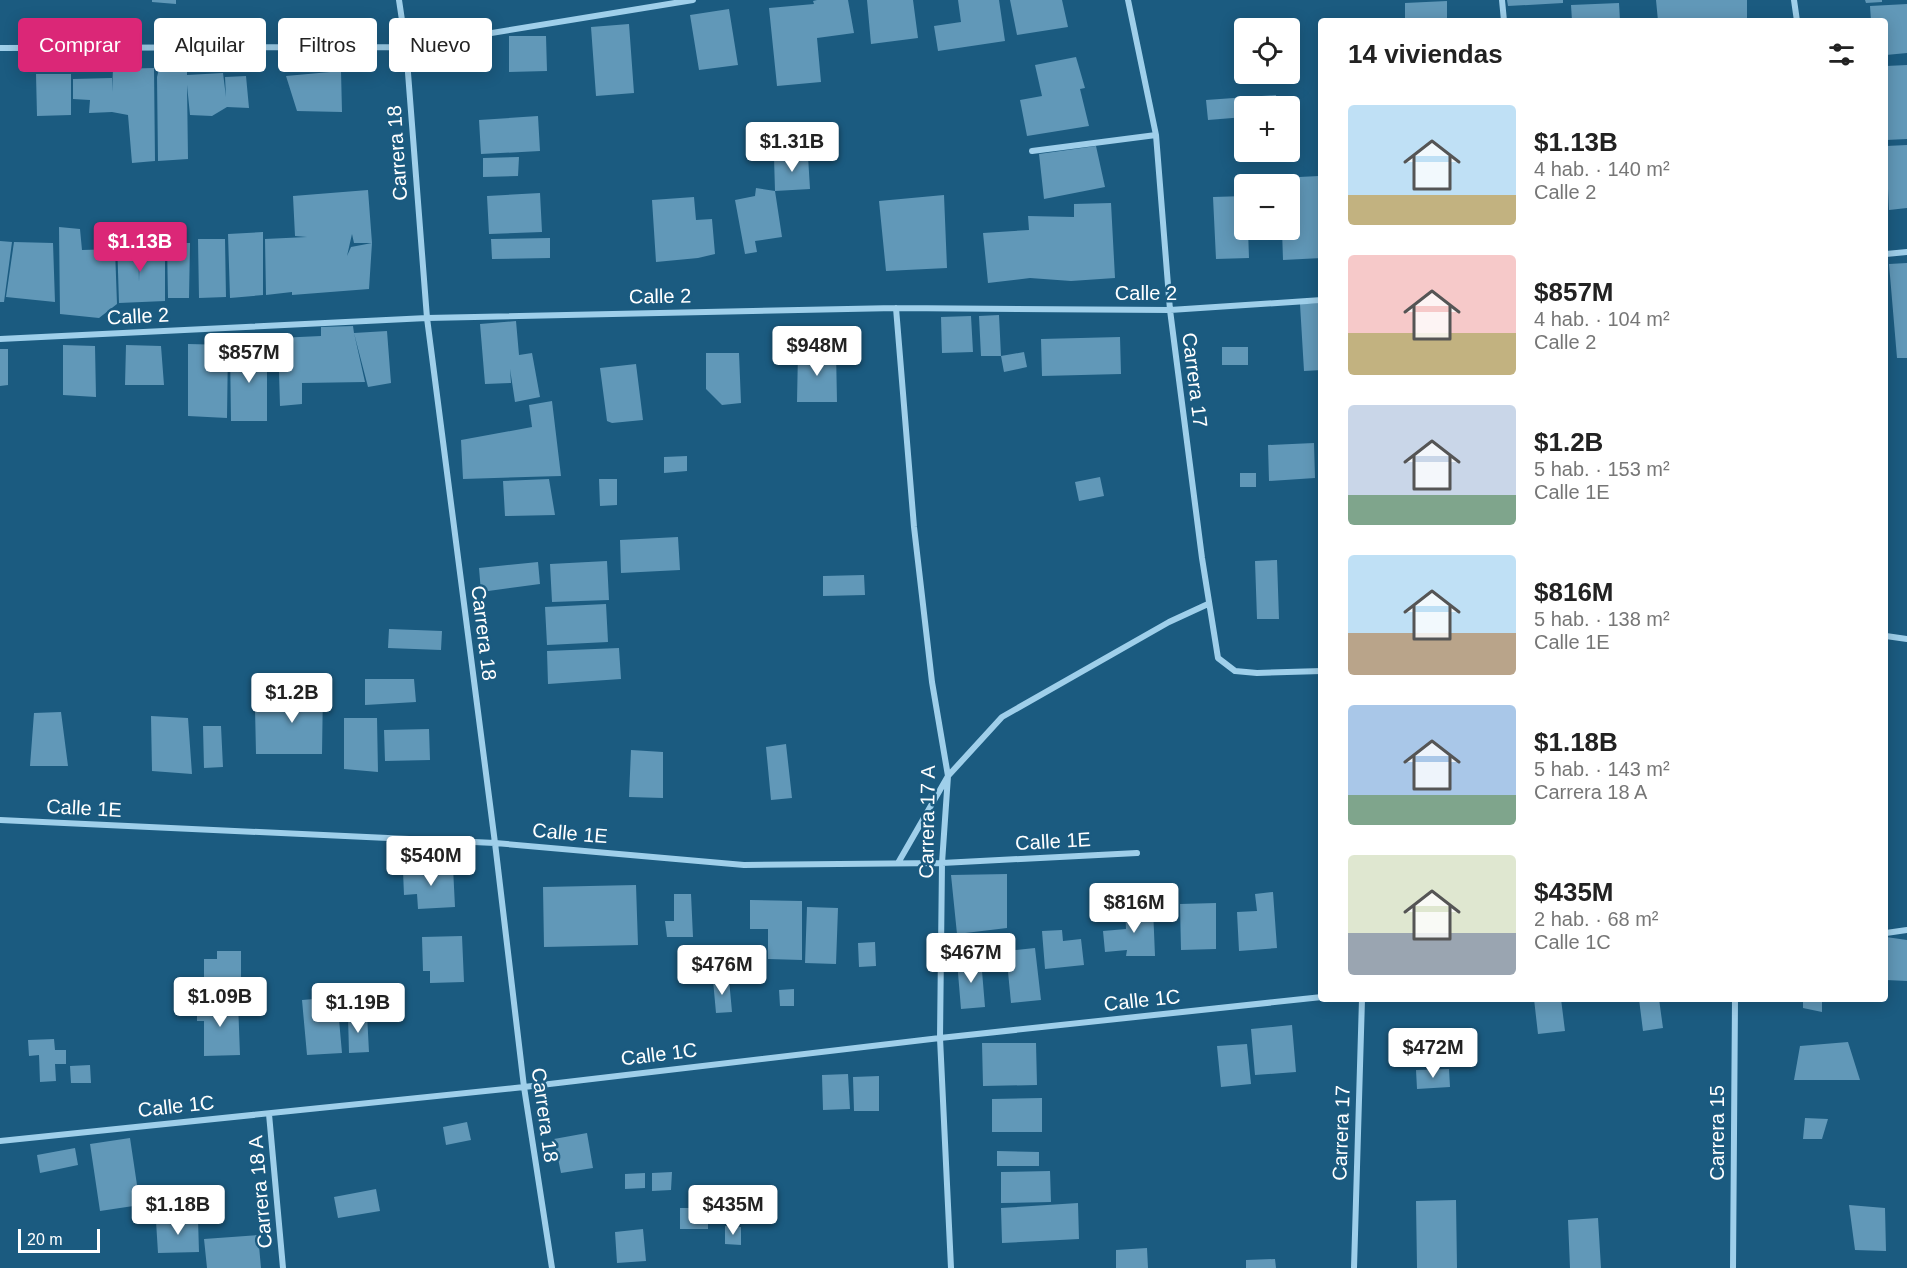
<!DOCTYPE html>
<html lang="es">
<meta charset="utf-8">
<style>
body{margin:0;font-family:Arial,sans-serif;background:#f6f6f6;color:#222;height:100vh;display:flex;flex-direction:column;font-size:22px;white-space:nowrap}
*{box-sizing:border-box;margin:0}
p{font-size:20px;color:#767676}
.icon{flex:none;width:33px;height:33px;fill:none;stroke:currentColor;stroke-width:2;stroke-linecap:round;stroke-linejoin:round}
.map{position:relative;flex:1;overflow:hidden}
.details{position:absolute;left:1318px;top:18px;width:570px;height:984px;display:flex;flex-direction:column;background:#fff;border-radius:6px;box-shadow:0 3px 15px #0003}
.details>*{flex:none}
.guide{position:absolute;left:18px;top:18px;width:570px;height:54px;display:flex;gap:12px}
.fabs{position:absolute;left:1234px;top:18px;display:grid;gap:12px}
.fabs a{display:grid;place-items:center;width:66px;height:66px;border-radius:6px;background:#fff;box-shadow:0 3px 15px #0003;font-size:30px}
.scale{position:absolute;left:18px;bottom:15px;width:82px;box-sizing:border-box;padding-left:6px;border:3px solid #fff;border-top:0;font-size:16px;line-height:21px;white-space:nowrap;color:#fff;-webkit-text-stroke:4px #1b5b80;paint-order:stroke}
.price{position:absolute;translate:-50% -51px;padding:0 14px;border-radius:6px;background:#fff;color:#222;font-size:20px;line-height:39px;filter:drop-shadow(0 2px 3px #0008)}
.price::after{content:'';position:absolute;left:50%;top:36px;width:18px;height:14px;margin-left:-9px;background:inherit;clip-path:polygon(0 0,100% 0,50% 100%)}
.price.current{background:#db2777;color:#fff}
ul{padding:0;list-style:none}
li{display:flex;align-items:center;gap:18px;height:150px;padding:0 30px}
li span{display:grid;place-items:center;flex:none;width:168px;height:120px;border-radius:6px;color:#555}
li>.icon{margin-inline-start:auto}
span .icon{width:72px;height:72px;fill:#fffc;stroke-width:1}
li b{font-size:26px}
h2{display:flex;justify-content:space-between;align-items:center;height:72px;padding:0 30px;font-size:26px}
.chip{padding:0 21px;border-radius:6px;background:#fff;box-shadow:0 3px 15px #0003;font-size:21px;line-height:54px}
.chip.current{background:#db2777;color:#fff}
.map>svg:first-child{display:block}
</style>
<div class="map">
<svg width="1907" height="1268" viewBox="0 0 1907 1268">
<rect width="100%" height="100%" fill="#1b5b80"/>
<path fill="#6198b8" d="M152 0H176V4L152 2Z
M817 0H848L854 33 817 38 821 82 777 86 769 8 814 4 813 1Z
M867 0H913L918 38 871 44Z
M958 0H999L1005 41 938 51 934 26 961 22Z
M1010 0H1062L1068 27 1017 35Z
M1507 0H1563V3L1508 6Z
M1656 0H1747V21H1658Z
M1865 0H1882V2L1866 3Z
M1447 1V18L1423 19V21H1405V3Z
M1619 3 1620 21H1572L1571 5Z
M1907 4V53L1886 55V21H1871L1870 6Z
M729 9 738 65 699 70 690 15Z
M629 24 634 93 596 96 591 27Z
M509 36H546L547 71 509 72Z
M163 52H181L187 69V75L223 73 226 97 225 77 246 76 249 108 227 107 212 116 190 115 187 85 188 159 158 161 157 77Z
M1076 57 1085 88 1080 89 1089 126 1027 136 1020 100 1042 96 1035 65Z
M1907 65V139L1886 140V66Z
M154 68 155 161 132 163 128 115 112 112 89 113 90 100 73 99V79L112 78V92L113 69Z
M341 71 342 112 297 111 286 76Z
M36 74H71V115L37 116Z
M1276 95 1277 106H1245V117L1208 120 1206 100Z
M538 116 540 151 481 154 479 120Z
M1907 145V208L1889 210 1886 146Z
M1096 146 1105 187 1044 199 1039 154Z
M808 156 810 189 775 191 774 157Z
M519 157 518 176 483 177V158Z
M1319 176 1322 209V258L1283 260 1282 230H1290V184H1279V178Z
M756 188 775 191 782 237 755 241 757 252 745 254 735 200 755 196Z
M368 190 372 243H354L352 234 347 256 351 247 372 243 369 289 292 295V292L266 295 265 239 307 237 295 236 293 196Z
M540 193 542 232 489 234 487 196Z
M944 195 947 268 886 271 879 201Z
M1245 196V230H1248L1249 258 1216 259 1213 197Z
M694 197 696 220 712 219 715 254 698 258 656 262 652 200Z
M1111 203 1115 278 1071 281 1030 278 988 283 983 233 1029 230 1028 216 1074 217V204Z
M59 227 80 229 82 250 115 249 117 304 99 318 60 314Z
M263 232V295L230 298 228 234Z
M550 238V258L492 259 491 239Z
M138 239 139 282 140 249 165 250V301L119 303 117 240Z
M198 239H225L226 297 199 298Z
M0 241 12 242 4 302H0Z
M14 242 53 243 55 302 6 297Z
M167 243H190L189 298H168Z
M1907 263V358H1897L1889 264Z
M1322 303V370L1304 371 1300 304Z
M999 315 1001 356H981L979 316Z
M971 316 973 352 942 353 941 317Z
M516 321 519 355 532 353 540 397 515 402 510 369 511 383 485 384 480 324Z
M353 326 354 333 387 331 391 383 368 387 354 333 365 382 302 383V404L280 406 278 338 321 336V327Z
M1120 337 1121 374 1042 376 1041 339Z
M188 344 228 345 227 418 188 416Z
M63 345 95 346 96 397 63 395Z
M126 345 161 346 164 385H125Z
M230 347H267V421H231Z
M1222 347H1248V365H1222Z
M0 349H8V385L0 386Z
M798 351H836L837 402H797Z
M1024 352 1027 367 1004 372 1001 356Z
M706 353H739L741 403 722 405 706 389Z
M636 364 643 420 612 423 607 421 600 368Z
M552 401 561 476 463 479 461 440 532 427 529 405Z
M1314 443 1315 478 1269 481 1268 445Z
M687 456V471L664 473V457Z
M1240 473H1256V487H1240Z
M1100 477 1104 496 1079 501 1075 482Z
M549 479 555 515 505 516 503 481Z
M599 479H617V505L600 506Z
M678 537 680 570 621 573 620 540Z
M1277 560 1279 619H1257L1255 561Z
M607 561 609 600 552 602 550 564Z
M538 562 540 584 481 592 479 568Z
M864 575 865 595 823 596V576Z
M606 604 608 642 547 645 545 607Z
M389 629 442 631 441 650 388 648Z
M619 648 621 679 548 684 547 651Z
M365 679H414L416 702 365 705Z
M289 687H323L322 754H256L255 708 285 706Z
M61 712 68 766H30L34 713Z
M151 716 188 718 192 774 152 771Z
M344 718H377L378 772 344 769Z
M203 726H221L223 767 204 768Z
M429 729 430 760 385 761 384 730Z
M786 744 792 798 771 800 766 747Z
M631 750 663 752V798L629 797Z
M453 867 455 907 418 909 417 894 404 895 403 871Z
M1007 874V928L957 934 951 875Z
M636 885 638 945 544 947 543 887Z
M1273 892 1277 948 1239 951 1237 912 1257 911 1255 894Z
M674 894H691L693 937H667L665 921H674Z
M750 900 802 901V960L768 959V929H750Z
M1216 903V949L1181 950 1180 904Z
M807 907 838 908 836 964 805 963Z
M1153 908 1155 956H1126L1127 950 1105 952 1103 931 1126 929 1125 909Z
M1062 930 1063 941 1081 939 1084 965 1045 969 1042 931Z
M462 936 464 982 430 983V971H423L422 937Z
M1886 937 1907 940V981L1886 980Z
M875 942 876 966 859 967 858 943Z
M1035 948 1041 1000 1011 1003 1006 951Z
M217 951H241V978L204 979V959H217Z
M981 959 985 1007 961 1009 957 961Z
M729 979 732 1012 716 1013 713 980Z
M794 989V1006H780L779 990Z
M337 997 342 1053 307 1055 302 1000Z
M1534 999H1561L1565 1031 1538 1034Z
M1639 999H1659L1663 1028 1643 1031Z
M1803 999H1822V1012L1803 1008Z
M238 1002 240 1055 204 1056V1021H197V1004Z
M367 1014 369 1052 349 1053 348 1015Z
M1292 1025 1296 1072 1255 1075 1251 1029Z
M54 1039 55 1050H66V1064H55L56 1081 40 1082 39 1055 29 1056 28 1040Z
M1848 1042 1860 1080H1794L1800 1046Z
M982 1043H1036L1037 1085 983 1086Z
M1247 1044 1251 1084 1221 1087 1217 1046Z
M90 1065 91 1083H71L70 1066Z
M1449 1069 1450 1087 1417 1089 1416 1070Z
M848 1074 850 1109 823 1110 822 1075Z
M879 1076V1111H854L853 1077Z
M1042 1098V1132H992V1099Z
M1805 1118 1828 1119 1822 1139H1803Z
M467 1122 471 1140 446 1145 443 1127Z
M587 1133 593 1168 561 1173 554 1139Z
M130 1138 140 1205 100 1211 90 1144Z
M75 1148 78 1165 40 1173 37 1155Z
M997 1151 1039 1152V1166H997Z
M1050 1171 1051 1202 1001 1203V1172Z
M672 1172 671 1190 652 1191V1173Z
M645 1173V1188L625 1189V1174Z
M376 1189 380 1211 338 1218 334 1197Z
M1456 1200 1457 1268H1417L1416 1201Z
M1078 1203 1079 1239 1002 1243 1001 1208Z
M1849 1205 1885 1208 1886 1251 1855 1250Z
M680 1208H708V1229H680Z
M1598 1218 1601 1268H1570L1568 1220Z
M198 1219 199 1252 158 1253 156 1221Z
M725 1226 741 1227V1245L725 1244Z
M643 1229 646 1261 617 1263 615 1232Z
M258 1235 261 1268H207L204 1239Z
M1147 1248 1148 1268H1116V1250Z
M1275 1259 1276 1268H1246V1260Z"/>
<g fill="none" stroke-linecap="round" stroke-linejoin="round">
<path stroke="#9fcfea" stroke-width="6" d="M399 0 406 47 427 318 495 843 524 1087 552 1268
M1128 0 1156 135 1170 310 1202 558 1218 658 1235 671 1257 673 1322 671
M1502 0 1504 21
M1794 0 1797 21
M0 48 406 47 693 0
M1032 151 1156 135
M1886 254 1907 252
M896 308 914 527 932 682 948 776 942 863 940 1038 951 1268
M0 339 427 318 896 308 1170 310 1322 300
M1886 636 1907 639
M0 820 495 843 744 865 942 863 1137 853
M898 863 948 776 1002 717 1169 622 1208 604
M1886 933 1907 930
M269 1114 283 1268
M0 1141 524 1087 940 1038 1322 997
M1354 1268 1362 999
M1733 1268 1735 999"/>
</g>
<g text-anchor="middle" stroke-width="5" stroke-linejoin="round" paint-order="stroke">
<g font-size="20" fill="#fff" stroke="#1b5b80">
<text transform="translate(397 153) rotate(-94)" y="7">Carrera 18</text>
<text x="1146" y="300">Calle 2</text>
<text transform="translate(660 296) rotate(-1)" y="7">Calle 2</text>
<text transform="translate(138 316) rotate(-3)" y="7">Calle 2</text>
<text transform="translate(1195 380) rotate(83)" y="7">Carrera 17</text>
<text transform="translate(484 633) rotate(83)" y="7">Carrera 18</text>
<text transform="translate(84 808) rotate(3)" y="7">Calle 1E</text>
<text transform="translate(927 822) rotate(-89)" y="7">Carrera 17 A</text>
<text transform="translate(570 833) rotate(5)" y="7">Calle 1E</text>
<text transform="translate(1053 841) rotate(-3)" y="7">Calle 1E</text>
<text transform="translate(1142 1000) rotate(-6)" y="7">Calle 1C</text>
<text transform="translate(659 1054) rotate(-7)" y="7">Calle 1C</text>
<text transform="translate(176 1106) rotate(-6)" y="7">Calle 1C</text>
<text transform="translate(545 1115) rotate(82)" y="7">Carrera 18</text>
<text transform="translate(1341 1133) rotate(-88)" y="7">Carrera 17</text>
<text transform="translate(1717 1133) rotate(-90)" y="7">Carrera 15</text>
<text transform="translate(260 1192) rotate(-95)" y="7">Carrera 18 A</text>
</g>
</g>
</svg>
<div class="fabs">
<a><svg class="icon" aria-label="locate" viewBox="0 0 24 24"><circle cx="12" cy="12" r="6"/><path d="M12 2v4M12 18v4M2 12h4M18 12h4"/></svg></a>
<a>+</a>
<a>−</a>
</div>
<div class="scale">20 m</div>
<b class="price" style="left:792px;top:173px">$1.31B</b>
<b class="price current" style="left:140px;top:273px">$1.13B</b>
<b class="price" style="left:817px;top:377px">$948M</b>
<b class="price" style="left:249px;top:384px">$857M</b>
<b class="price" style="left:292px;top:724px">$1.2B</b>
<b class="price" style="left:431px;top:887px">$540M</b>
<b class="price" style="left:1134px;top:934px">$816M</b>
<b class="price" style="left:971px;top:984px">$467M</b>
<b class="price" style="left:722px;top:996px">$476M</b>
<b class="price" style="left:220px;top:1028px">$1.09B</b>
<b class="price" style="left:358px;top:1034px">$1.19B</b>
<b class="price" style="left:1433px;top:1079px">$472M</b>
<b class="price" style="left:178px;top:1236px">$1.18B</b>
<b class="price" style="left:733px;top:1236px">$435M</b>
<div class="guide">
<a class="chip current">Comprar</a>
<a class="chip">Alquilar</a>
<a class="chip">Filtros</a>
<a class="chip">Nuevo</a>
</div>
<section class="details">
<h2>14 viviendas<svg class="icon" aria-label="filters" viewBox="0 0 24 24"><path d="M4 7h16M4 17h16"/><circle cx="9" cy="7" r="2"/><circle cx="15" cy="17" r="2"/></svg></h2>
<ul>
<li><span style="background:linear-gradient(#bfe0f5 75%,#c2b280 0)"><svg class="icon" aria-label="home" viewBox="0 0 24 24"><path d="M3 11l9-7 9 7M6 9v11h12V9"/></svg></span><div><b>$1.13B</b><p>4 hab. · 140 m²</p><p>Calle 2</p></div></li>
<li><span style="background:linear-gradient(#f6c9c9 65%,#c2b280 0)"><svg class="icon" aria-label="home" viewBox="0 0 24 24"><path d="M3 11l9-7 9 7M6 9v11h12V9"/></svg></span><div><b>$857M</b><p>4 hab. · 104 m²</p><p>Calle 2</p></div></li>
<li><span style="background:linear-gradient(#c9d6e8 75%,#7fa58c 0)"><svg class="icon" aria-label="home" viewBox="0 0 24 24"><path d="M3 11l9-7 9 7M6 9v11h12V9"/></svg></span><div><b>$1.2B</b><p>5 hab. · 153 m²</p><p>Calle 1E</p></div></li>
<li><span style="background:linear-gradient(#bfe0f5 65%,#b9a48a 0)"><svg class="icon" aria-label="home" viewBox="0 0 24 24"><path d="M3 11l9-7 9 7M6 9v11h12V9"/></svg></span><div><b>$816M</b><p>5 hab. · 138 m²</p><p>Calle 1E</p></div></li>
<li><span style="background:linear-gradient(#a9c7e8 75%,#7fa58c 0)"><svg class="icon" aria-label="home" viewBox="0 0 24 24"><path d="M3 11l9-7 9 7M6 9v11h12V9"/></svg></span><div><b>$1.18B</b><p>5 hab. · 143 m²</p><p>Carrera 18 A</p></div></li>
<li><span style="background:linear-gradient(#dfe7d0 65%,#9aa5b1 0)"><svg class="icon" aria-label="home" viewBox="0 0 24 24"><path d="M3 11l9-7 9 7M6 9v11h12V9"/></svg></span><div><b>$435M</b><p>2 hab. · 68 m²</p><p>Calle 1C</p></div></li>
</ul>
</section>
</div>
